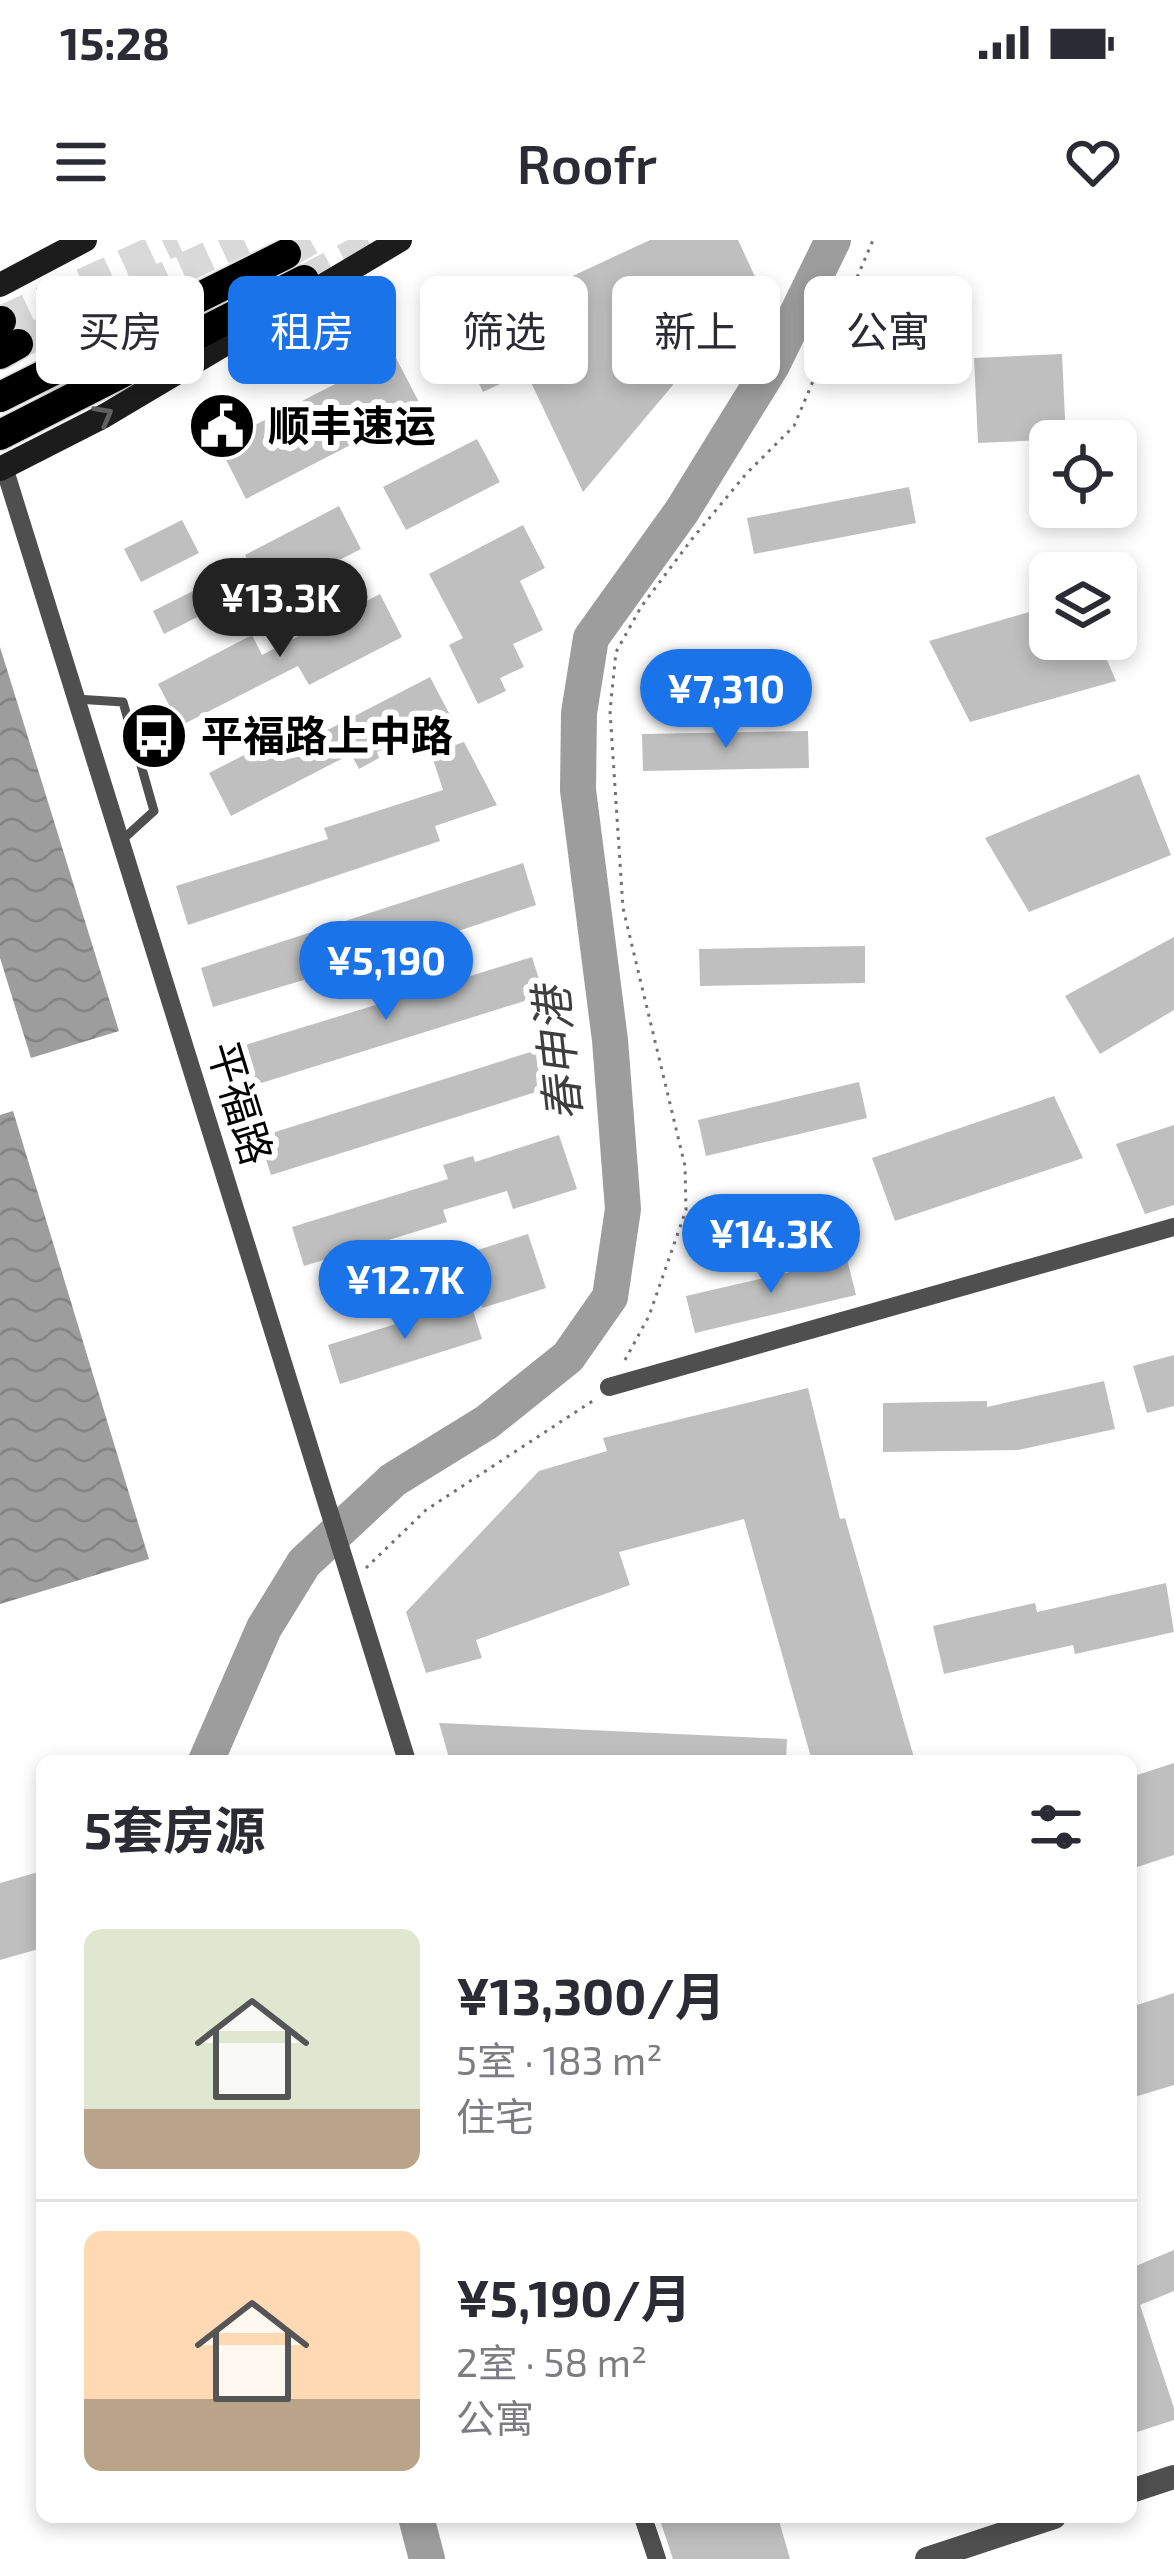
<!DOCTYPE html>
<html lang="zh">
<meta charset="utf-8">
<style>
body{margin:0;font-family:"Exo 2","Noto Sans SC",sans-serif;background:#f2f2f3;color:#2b2b33;height:100vh;display:flex;flex-direction:column;font-size:45px;white-space:nowrap}
*{box-sizing:border-box;margin:0}
p{font-size:39px;color:#7c7c81}
.icon{flex:none;width:66px;height:66px;fill:none;stroke:currentColor;stroke-width:2;stroke-linecap:round;stroke-linejoin:round}
.map{position:relative;flex:1;overflow:hidden}
.drawer{position:absolute;left:36px;top:1515px;width:1101px;height:768px;display:flex;flex-direction:column;background:#fff;border-radius:18px;box-shadow:0 6px 18px #0003}
.drawer>*{flex:none}
.guide{position:absolute;left:36px;top:36px;width:1104px;height:108px;display:flex;gap:24px}
.controls{position:absolute;left:1029px;top:180px;display:grid;gap:24px}
.controls a{display:grid;place-items:center;width:108px;height:108px;border-radius:18px;background:#fff;box-shadow:0 6px 18px #0003;font-size:60px}
.price{position:absolute;translate:-50% -102px;padding:0 27px;border-radius:42px;background:#1a73e8;color:#fff;font-size:39px;line-height:78px;filter:drop-shadow(0 3px 6px #0008)}
.price::after{content:'';position:absolute;left:50%;top:72px;width:36px;height:27px;margin-left:-18px;background:inherit;clip-path:polygon(0 0,100% 0,50% 100%)}
.price.current{background:#222;color:#fff}
ul{padding:0;list-style:none}
li{display:flex;align-items:center;gap:36px;height:300px;padding:0 48px}
li+li{border-top:3px solid #e1e1e2}
li span{display:grid;place-items:center;flex:none;width:336px;height:240px;border-radius:18px;color:#555}
li>.icon{margin-inline-start:auto}
span .icon{width:144px;height:144px;fill:#fffc;stroke-width:1}
li b{font-size:51px}
h2{display:flex;justify-content:space-between;align-items:center;height:144px;padding:0 48px;font-size:51px}
.chip{padding:0 42px;border-radius:18px;background:#fff;box-shadow:0 6px 18px #0003;font-size:42px;line-height:108px}
.chip.current{background:#1a73e8;color:#fff}
.status{display:flex;justify-content:space-between;align-items:center;height:84px;padding:0 60px;background:#fff;direction:ltr}
.status svg{height:33px;fill:currentColor}
header{display:flex;justify-content:space-between;align-items:center;height:156px;padding:0 48px;background:#fff;font-size:54px;font-weight:600}
.map>svg:first-child{display:block}
</style>
<div class="status"><b>15:28</b><svg viewBox="0 0 49 12"><path d="M0 12V9h3v3zM5 12V6h3v6zM10 12V3h3v9zM15 12V0h3v12zM26 1h20v11H26zM47 4h2v5h-2z"/></svg></div>
<header><svg class="icon" aria-label="menu" viewBox="0 0 24 24"><path d="M4 6h16M4 12h16M4 18h16"/></svg>Roofr<svg class="icon" aria-label="heart" viewBox="0 0 24 24"><path d="M12 20l-8-8c-3-5 5-10 8-4 3-6 11-1 8 4z"/></svg></header>
<div class="map">
<svg width="1174" height="2319" viewBox="0 0 1174 2319">
<defs>
<pattern id="water-waves" width="16" height="10" patternUnits="userSpaceOnUse" patternTransform="scale(3)"><rect width="16" height="10" fill="#9d9d9d"/><path d="M0 5q4-4 8 0t8 0" fill="none" stroke="#858585"/></pattern>
</defs>
<rect width="100%" height="100%" fill="#fff"/>
<path fill="url(#water-waves)" d="M0 407 119 791 31 818 0 718Z
M13 871 149 1319 0 1364V875Z"/>
<g fill="none" stroke-linecap="round" stroke-linejoin="round">
<path stroke="#9d9d9d" stroke-width="36" d="M206 1521 264 1388 304 1323 393 1240 487 1182 568 1117 610 1057 623 969 610 800 578 550 579 473 591 398 682 271 772 125 833 0
M416 2277 427 2319"/>
</g>
<path fill="#bfbfbf" d="M650 0H738L757 41 687 71 682 60 642 78 673 145 583 252 526 132 483 152 454 91Z
M394 114 422 168 246 259 218 204Z
M1062 114 1066 199 978 203 974 118Z
M477 199 500 242 406 290 383 247Z
M909 247 916 283 754 314 747 278Z
M339 266 361 309 267 357 245 315Z
M182 280 199 313 141 342 124 309Z
M523 285 545 328 520 341 543 390 513 404 524 427 500 438 506 451 478 464 449 405 463 398 429 334Z
M215 340 227 362 164 394 153 371Z
M380 354 402 397 309 445 298 426 180 486 158 444 252 395 262 415Z
M1050 366V399H1098L1116 441 970 482 929 401Z
M430 437 451 477 377 512 379 518 359 529 351 514 231 576 209 533 303 485 310 499Z
M808 491 809 528 643 531 642 494Z
M464 502 497 565 435 586 440 601 188 685 176 646 328 599 324 588 443 550 431 513Z
M1139 534 1171 615 1029 672 985 598Z
M523 623 536 665 368 721 213 767 201 728Z
M1174 697V770L1100 814 1065 756Z
M865 706V743L700 746 699 709Z
M532 717 544 755 242 849 229 810Z
M556 804 568 842 271 935 259 897Z
M859 842 867 878 706 916 698 880Z
M1054 856 1083 918 895 981 872 918Z
M1174 885V965L1145 974 1116 904Z
M559 895 577 949 513 969 507 951 443 970 447 982 304 1026 292 987 448 939 443 925 473 916 475 922Z
M528 994 546 1048 482 1068 465 1014Z
M847 1019 856 1055 695 1093 686 1056Z
M470 1061 482 1099 340 1144 328 1105Z
M1174 1115V1166L1147 1173 1133 1126Z
M1104 1141 1115 1189 1018 1210 883 1212V1163L987 1161V1167Z
M808 1148 840 1279 845 1278 915 1521H812L744 1279 619 1312 630 1345 476 1400 482 1418 426 1433 406 1372 539 1231 607 1211 603 1198Z
M1166 1343 1174 1392 1075 1414 1073 1405 944 1434 933 1386 1035 1363 1037 1372Z
M439 1483 787 1499 786 1521H450Z
M1174 1523V1615L1131 1629V1537Z
M42 1631V1708L0 1720V1643Z
M1174 1753V1845L1131 1858V1767Z
M1174 2010V2051L1140 2065 1174 2168V2180L1131 2194V2028Z
M659 2277H778L790 2319H673Z"/>
<g fill="none" stroke-linecap="round" stroke-linejoin="round">
<path stroke="#d9d9d9" stroke-width="30" stroke-dasharray="30 15" stroke-linecap="butt" d="M286 14 310 0
M304 40 380 0
M1 81 177 0
M18 104 244 0"/>
<g stroke="#dbdbdb" stroke-width="33">
<path id="trunk" d="M0 82 1 81
M0 114 18 104
M0 157 286 14
M0 195 304 40"/>
</g>
<path stroke="#717171" stroke-width="3" stroke-dasharray="3 6" stroke-linecap="butt" d="M625 1120 649 1076 686 970 685 926 623 668 610 471 616 412 641 367 692 299 746 234 794 186 873 0
M366 1328 426 1270 594 1160"/>
<path stroke="#4f4f4f" stroke-width="9" d="M76 459 123 462 154 571 121 601"/>
<path stroke="#4f4f4f" stroke-width="18" d="M4 227 407 1521
M609 1147 1174 987
M643 2277 657 2319"/>
<path stroke="#4f4f4f" stroke-width="24" d="M1131 2251 1174 2237
M927 2319 1054 2277"/>
<path stroke="#1c1c1c" stroke-width="24" d="M0 45 85 0
M0 229 104 176 400 0"/>
<use href="#trunk" stroke="#000" stroke-width="30"/>
</g>
<defs><path id="oneway-chevron" d="M-2-3.5L2.5 0L-2 3.5" fill="none" stroke-width="1.6" stroke-linecap="round" stroke-linejoin="round" transform="scale(3)"/></defs>
<use stroke="#606060" href="#oneway-chevron" transform="translate(104 175) rotate(-29)"/>
<defs>
<g id="civic-disc" transform="scale(3.45)"><circle r="9.5" fill="#000" stroke="#fff"/><path d="M-.6-6.5H3V-4.5H.6V-3L4-1V1h2V6H-6V1h2V-1L-.6-3ZM-1.2 2.5V6h2.4V2.5Z" fill="#fff"/></g>
<g id="bus-disc" transform="scale(3.45)"><circle r="9.5" fill="#000" stroke="#fff"/><path d="M-5-6H5V4H4V6H2V4H-2V6H-4V4H-5ZM-3.5-4V0h7V-4ZM-3.5 1.2v1.5H-2V1.2ZM2 1.2v1.5H3.5V1.2Z" fill="#fff"/></g>
</defs>
<g fill-rule="evenodd">
<use href="#civic-disc" x="222" y="186"/>
<use href="#bus-disc" x="154" y="496"/>
</g>
<g text-anchor="middle" stroke-width="12" stroke-linejoin="round" paint-order="stroke">
<g font-size="42" font-weight="bold" fill="#000" stroke="#fff" text-anchor="start">
<text x="268" y="201">顺丰速运</text>
<text x="201" y="511">平福路上中路</text>
</g>
<g font-size="42" fill="#000" stroke="#fff">
<text transform="translate(240 863) rotate(73)" y="15">平福路</text>
</g>
<g font-size="45" font-style="italic" fill="#3e3e3e" stroke="#fff">
<text transform="translate(558 814) rotate(-96)" y="16">春申港</text>
</g>
</g>
</svg>
<div class="controls">
<a><svg class="icon" aria-label="locate" viewBox="0 0 24 24"><circle cx="12" cy="12" r="6"/><path d="M12 2v4M12 18v4M2 12h4M18 12h4"/></svg></a>
<a><svg class="icon" aria-label="layers" viewBox="0 0 24 24"><path d="M12 4l9 5-9 5-9-5zM3 14l9 5 9-5"/></svg></a>
</div>
<b class="price current" style="left:280px;top:420px">¥13.3K</b>
<b class="price" style="left:726px;top:511px">¥7,310</b>
<b class="price" style="left:386px;top:783px">¥5,190</b>
<b class="price" style="left:771px;top:1056px">¥14.3K</b>
<b class="price" style="left:405px;top:1102px">¥12.7K</b>
<div class="guide">
<a class="chip">买房</a>
<a class="chip current">租房</a>
<a class="chip">筛选</a>
<a class="chip">新上</a>
<a class="chip">公寓</a>
</div>
<section class="drawer">
<h2>5套房源<svg class="icon" aria-label="filters" viewBox="0 0 24 24"><path d="M4 7h16M4 17h16"/><circle cx="9" cy="7" r="2"/><circle cx="15" cy="17" r="2"/></svg></h2>
<ul>
<li><span style="background:linear-gradient(#dfe7d0 75%,#b9a48a 0)"><svg class="icon" aria-label="home" viewBox="0 0 24 24"><path d="M3 11l9-7 9 7M6 9v11h12V9"/></svg></span><div><b>¥13,300/月</b><p>5室 · 183 m²</p><p>住宅</p></div></li>
<li><span style="background:linear-gradient(#ffd9b3 70%,#b9a48a 0)"><svg class="icon" aria-label="home" viewBox="0 0 24 24"><path d="M3 11l9-7 9 7M6 9v11h12V9"/></svg></span><div><b>¥5,190/月</b><p>2室 · 58 m²</p><p>公寓</p></div></li>
</ul>
</section>
</div>
